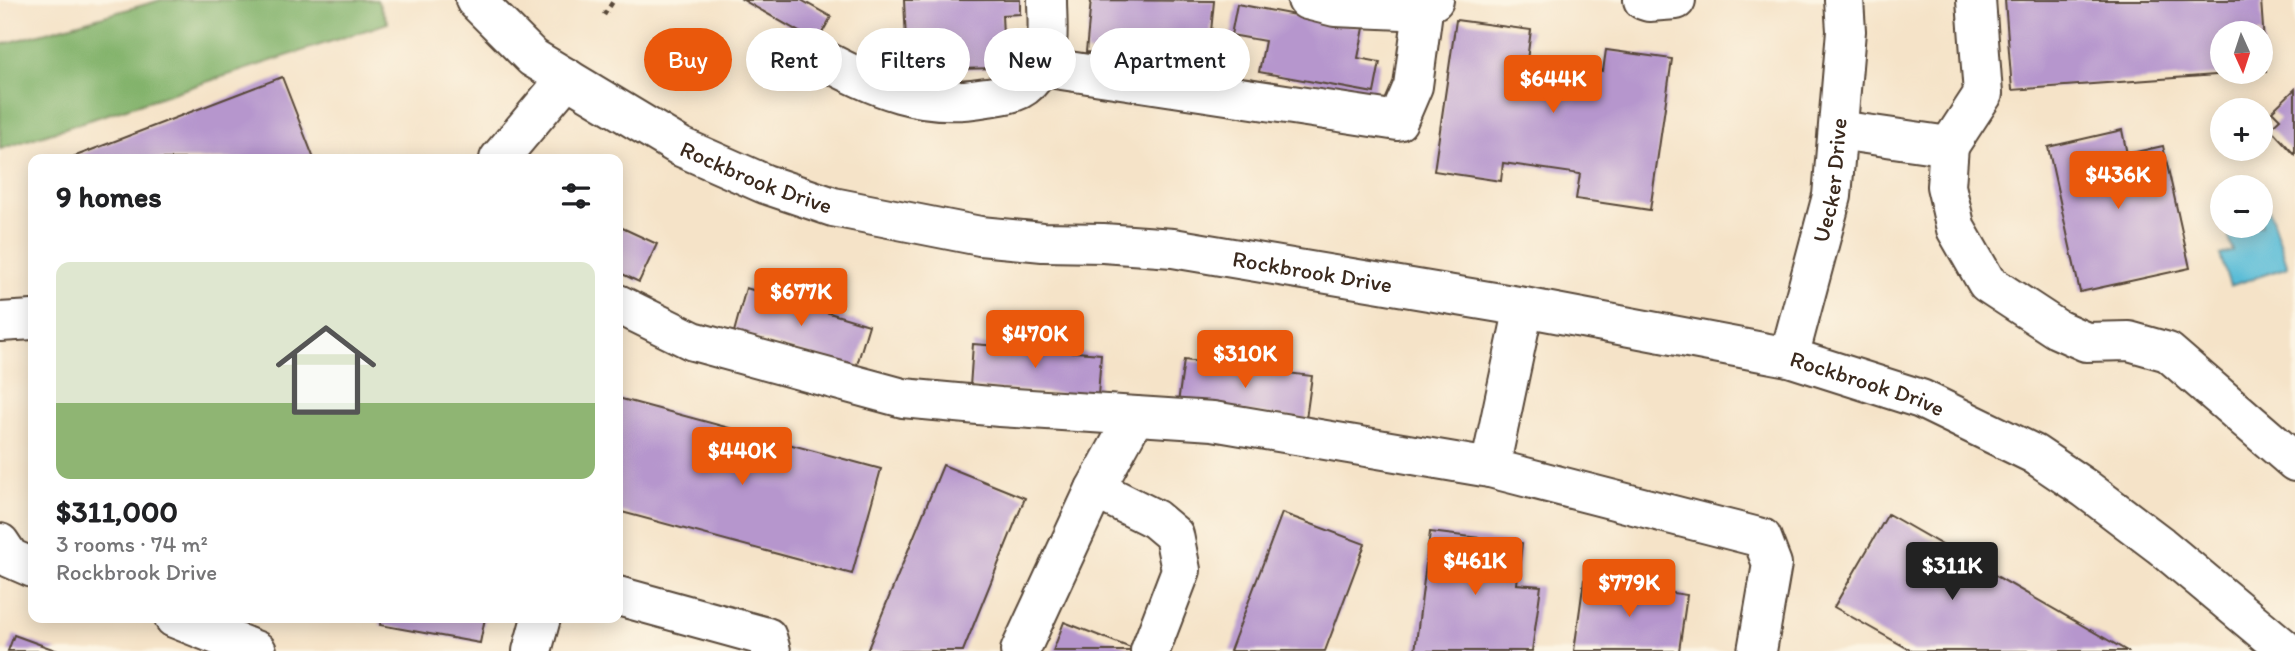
<!DOCTYPE html>
<meta charset="utf-8">
<style>
body{margin:0;font-family:Itim,sans-serif;background:#f2f2f2;color:#202124;height:100vh;display:flex;flex-direction:column;font-size:26px;white-space:nowrap}
*{box-sizing:border-box;margin:0}
p{font-size:23px;color:#757577}
.icon{flex:none;width:38px;height:38px;fill:none;stroke:currentColor;stroke-width:2;stroke-linecap:round;stroke-linejoin:round}
.map{position:relative;flex:1;overflow:hidden}
.panel{position:absolute;left:28px;top:154px;width:595px;height:469px;display:flex;flex-direction:column;background:#fff;border-radius:14px;box-shadow:0 4px 18px #0003}
.panel>*{flex:none}
.hud{position:absolute;left:644px;top:28px;width:665px;height:63px;display:flex;gap:14px}
.needle{width:46px;rotate:177deg}
.tools{position:absolute;left:2210px;top:21px;display:grid;gap:14px}
.tools a{display:grid;place-items:center;width:63px;height:63px;border-radius:50%;background:#fff;box-shadow:0 4px 18px #0003;font-size:35px}
.price{position:absolute;translate:-50% -60px;padding:0 16px;border-radius:7px;background:#ea580c;color:#fff;font-size:23px;line-height:46px;filter:drop-shadow(0 2px 4px #0008)}
.price::after{content:'';position:absolute;left:50%;top:42px;width:21px;height:16px;margin-left:-10px;background:inherit;clip-path:polygon(0 0,100% 0,50% 100%)}
.price.on{background:#222;color:#fff}
ul{padding:0;list-style:none}
li{display:grid;align-content:center;gap:14px;height:371px;padding:0 28px}
li+li{border-top:2px solid #e0e0e0}
li span{display:grid;place-items:center;height:217px;border-radius:14px;color:#555}
li>.icon{margin-inline-start:auto}
span .icon{width:126px;height:126px;fill:#fffc;stroke-width:1}
li b{font-size:30px}
h2{display:flex;justify-content:space-between;align-items:center;height:84px;padding:0 28px;font-size:30px}
.tag{padding:0 24px;border-radius:32px;background:#fff;box-shadow:0 4px 18px #0003;font-size:24px;line-height:63px}
.tag.on{background:#ea580c;color:#fff}
.map>svg:first-child{display:block}
</style>
<div class="map">
<svg width="2295" height="651" viewBox="0 0 2295 651">
<rect width="100%" height="100%" fill="#fcf5e5"/>
<filter id="ink" filterUnits="userSpaceOnUse"><feTurbulence type="fractalNoise" baseFrequency=".0143" numOctaves="2"/><feDisplacementMap in="SourceGraphic" scale="14" xChannelSelector="R" yChannelSelector="G"/><feConvolveMatrix kernelMatrix="1 2 1 2 8 2 1 2 1" color-interpolation-filters="sRGB"/></filter>
<filter id="wash" filterUnits="userSpaceOnUse"><feTurbulence type="fractalNoise" baseFrequency=".00686" numOctaves="4" result="noise"/><feDisplacementMap in="SourceGraphic" scale="28" xChannelSelector="R" yChannelSelector="G"/><feGaussianBlur stdDeviation="1.57" result="paint"/><feColorMatrix in="noise" values="0 0 0 0 0 0 0 0 0 0 0 0 0 0 0 0 0 1.4 0 .05"/><feComposite in="paint" operator="in"/></filter>
<g filter="url(#wash)">
<rect width="100%" height="100%" fill="#f5e3c8"/>
<path fill="#83b36c" stroke="#5f6e45" stroke-width="2" d="M161 0H377L388 23 0 149V45Z"/>
<path fill="#58bcd7" stroke="#4a737a" stroke-width="2" d="M2261 185 2288 267 2230 286 2220 255 2233 251 2225 226H2261V187H2254Z"/>
<g id="blocks">
<path fill="#b696cd" d="M743 0H801L831 17 817 42Z
M904 0H1020V14L1002 15 1004 56 995 57 996 68 921 70 920 60 907 61Z
M1091 0 1214 1 1208 62 1086 52Z
M2005 0H2261L2266 71H2261V33H2222V72H2229V74L2012 90Z
M1237 4 1364 28 1358 58 1380 62 1374 93 1259 72 1265 41 1231 35Z
M1456 20 1531 30 1527 60 1603 71 1606 50 1672 59 1650 210 1576 199 1580 174 1503 163 1501 181 1434 171Z
M282 77 314 159H68Z
M2295 89V155L2270 128 2280 119 2272 111Z
M2122 130 2127 154 2163 146 2190 268 2080 292 2048 147Z
M618 226 657 244 639 282 618 272Z
M746 288 869 325 856 368 734 332Z
M973 344 1101 354 1098 396 970 387Z
M1184 360 1312 376 1306 419 1178 403Z
M618 398 881 469 852 574 618 511Z
M943 465 1025 498 963 651H867Z
M1282 513 1365 544 1325 651H1230Z
M1888 514 2127 651H1912L1834 607Z
M1430 532 1522 543 1517 584 1541 586 1532 651H1415Z
M1584 580 1687 595 1679 651H1574Z
M381 618H485L480 643 380 625Z
M1064 622 1131 648 1130 651H1053Z
M14 635 58 651H8Z"/>
</g>
</g>
<g filter="url(#ink)">
<use href="#blocks" fill-opacity="0" stroke="#574638" stroke-width="2"/>
<g fill="none" stroke-linecap="round" stroke-linejoin="round">
<g stroke="#574638" stroke-width="42">
<g id="minor">
<path id="s1" d="M475 0 533 58 681 147 765 184 833 207 980 236 1043 242 1103 243 1173 248 1524 307 1789 357 1921 399 2034 454 2086 489 2160 545 2287 651"/>
<path d="M1307 0 1335 7 1403 10 1434 0"/>
<path d="M1643 0 1649 2 1676 0"/>
<path d="M820 58C877 88 922 109 987 97 1013 93 1025 93 1040 68 1051 52 1047 19 1047 0"/>
<path d="M1042 67 1398 121 1413 86 1424 3"/>
<path d="M1838 130 1949 146 1946 186 1956 229 1987 283 2057 329 2086 342 2129 341 2168 352 2295 462"/>
<path d="M1949 146 1983 94 1976 0"/>
<path d="M499 159 567 78"/>
<path d="M618 304 693 341 903 398 1000 407 1213 421 1490 468 1524 307"/>
<path d="M0 322 33 320"/>
<path id="s2" d="M1789 357 1832 196 1846 31 1844 0"/>
<path d="M1490 468 1762 538 1772 564 1757 651"/>
<path d="M1095 489 1155 519 1174 535 1181 570 1150 651"/>
<path d="M0 543 10 558 33 568"/>
<path d="M618 596 767 637 771 651"/>
<path d="M174 618 257 651"/>
<path d="M532 651 541 618"/>
<path d="M1020 651 1095 489 1135 416"/>
</g>
</g>
<path stroke="#574638" stroke-width="4.5" stroke-dasharray="5 5" stroke-linecap="butt" d="M604 15 614 0"/>
<use href="#minor" stroke="#fff" stroke-width="38"/>
</g>
</g>
<g text-anchor="middle" stroke-width="6" stroke-linejoin="round" paint-order="stroke">
<g font-size="23" fill="#3b2a1e" stroke="#fcf5e5">
<text dy="8" stroke="none"><textPath href="#s1" startOffset="336">Rockbrook Drive</textPath></text>
<text dy="8" stroke="none"><textPath href="#s2" startOffset="182">Uecker Drive</textPath></text>
<text dy="8" stroke="none"><textPath href="#s1" startOffset="903">Rockbrook Drive</textPath></text>
<text dy="8" stroke="none"><textPath href="#s1" startOffset="1470">Rockbrook Drive</textPath></text>
</g>
</g>
</svg>
<div class="tools">
<a><svg class="needle" viewBox="-14 -14 28 28"><path d="M0-13l5 13h-10z" fill="#e53935"/><path d="M0 13l5-13h-10z" fill="#757577"/></svg></a>
<a>+</a>
<a>−</a>
</div>
<b class="price" style="left:1553px;top:115px">$644K</b>
<b class="price" style="left:2118px;top:211px">$436K</b>
<b class="price" style="left:801px;top:328px">$677K</b>
<b class="price" style="left:1035px;top:370px">$470K</b>
<b class="price" style="left:1245px;top:390px">$310K</b>
<b class="price" style="left:742px;top:487px">$440K</b>
<b class="price" style="left:1475px;top:597px">$461K</b>
<b class="price on" style="left:1952px;top:602px">$311K</b>
<b class="price" style="left:1629px;top:619px">$779K</b>
<div class="hud">
<a class="tag on">Buy</a>
<a class="tag">Rent</a>
<a class="tag">Filters</a>
<a class="tag">New</a>
<a class="tag">Apartment</a>
</div>
<section class="panel">
<h2>9 homes<svg class="icon" aria-label="filters" viewBox="0 0 24 24"><path d="M4 7h16M4 17h16"/><circle cx="9" cy="7" r="2"/><circle cx="15" cy="17" r="2"/></svg></h2>
<ul>
<li><span style="background:linear-gradient(#dfe7d0 65%,#8fb573 0)"><svg class="icon" aria-label="home" viewBox="0 0 24 24"><path d="M3 11l9-7 9 7M6 9v11h12V9"/></svg></span><div><b>$311,000</b><p>3 rooms · 74 m²</p><p>Rockbrook Drive</p></div></li>
</ul>
</section>
</div>
